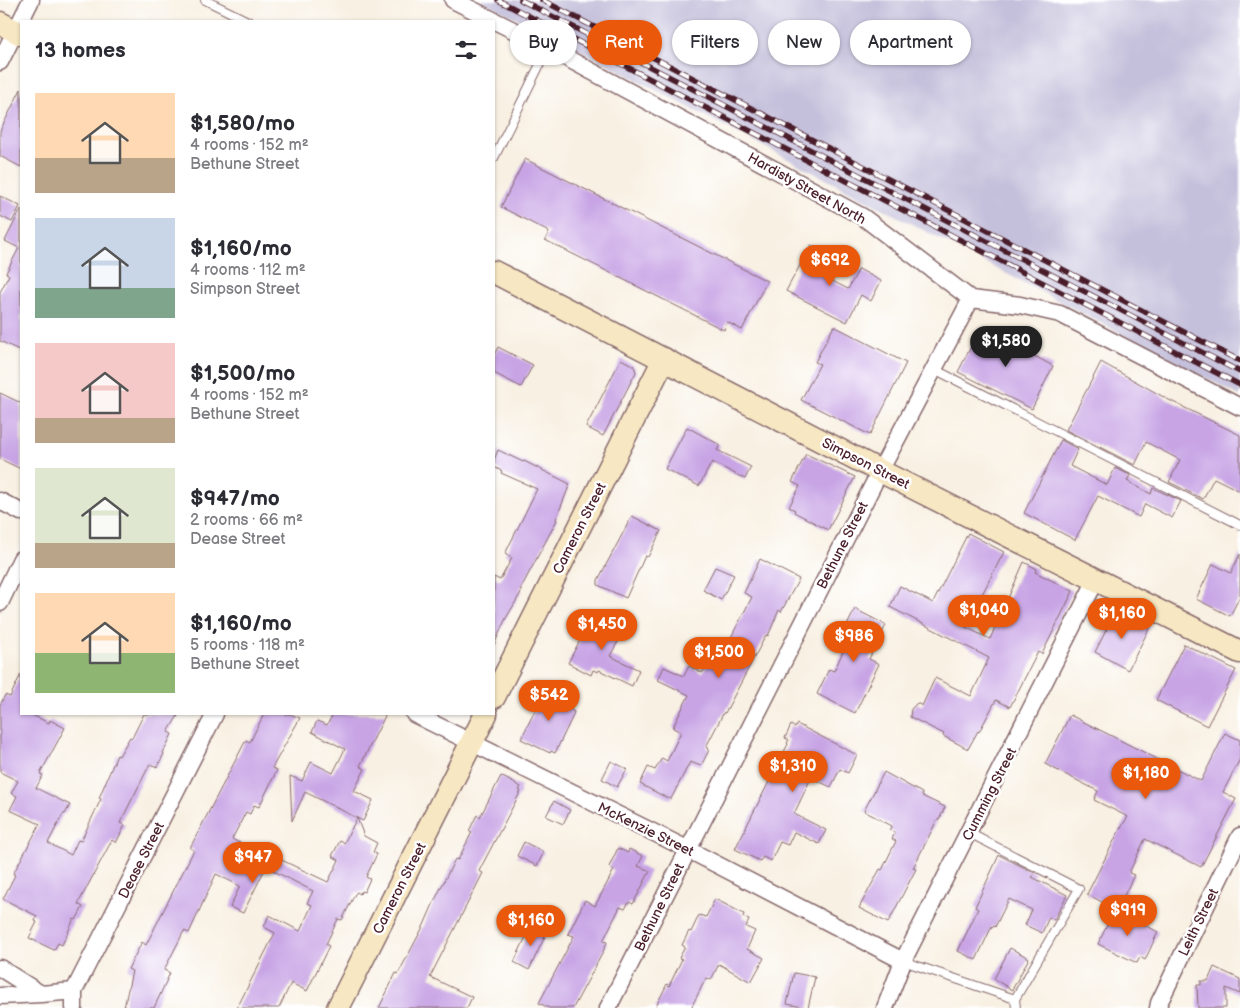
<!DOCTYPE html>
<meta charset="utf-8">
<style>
body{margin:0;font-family:"Balsamiq Sans",sans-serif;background:#f7f7f7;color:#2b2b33;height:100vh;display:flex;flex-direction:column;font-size:19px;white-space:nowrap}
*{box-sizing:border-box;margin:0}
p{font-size:16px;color:#7c7c81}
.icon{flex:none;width:28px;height:28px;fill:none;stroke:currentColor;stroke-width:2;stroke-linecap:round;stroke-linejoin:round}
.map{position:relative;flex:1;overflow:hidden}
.side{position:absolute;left:20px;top:20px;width:475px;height:695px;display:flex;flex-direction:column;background:#fff;border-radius:0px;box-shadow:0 1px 4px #0004}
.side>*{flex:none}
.hud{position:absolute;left:510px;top:20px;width:475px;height:45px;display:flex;gap:10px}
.price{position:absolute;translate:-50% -42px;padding:0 11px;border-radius:18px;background:#ea580c;color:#fff;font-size:16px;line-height:32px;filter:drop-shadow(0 1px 2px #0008)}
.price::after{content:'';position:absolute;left:50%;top:30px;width:15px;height:11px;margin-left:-8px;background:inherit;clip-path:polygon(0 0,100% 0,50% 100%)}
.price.current{background:#222;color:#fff}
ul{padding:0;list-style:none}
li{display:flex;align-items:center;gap:15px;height:125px;padding:0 15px}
li span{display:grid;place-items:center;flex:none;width:140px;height:100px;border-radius:0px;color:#555}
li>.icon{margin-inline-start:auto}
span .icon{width:60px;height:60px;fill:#fffc;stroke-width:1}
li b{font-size:21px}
h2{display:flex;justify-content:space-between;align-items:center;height:60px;padding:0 15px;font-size:21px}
.chip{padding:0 18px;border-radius:22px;background:#fff;box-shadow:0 1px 4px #0004;font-size:18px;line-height:45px}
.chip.current{background:#ea580c;color:#fff}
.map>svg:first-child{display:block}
</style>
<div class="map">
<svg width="1240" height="1008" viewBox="0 0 1240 1008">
<rect width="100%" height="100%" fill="#fff"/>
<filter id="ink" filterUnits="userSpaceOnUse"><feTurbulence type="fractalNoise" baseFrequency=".02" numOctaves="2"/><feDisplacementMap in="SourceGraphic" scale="10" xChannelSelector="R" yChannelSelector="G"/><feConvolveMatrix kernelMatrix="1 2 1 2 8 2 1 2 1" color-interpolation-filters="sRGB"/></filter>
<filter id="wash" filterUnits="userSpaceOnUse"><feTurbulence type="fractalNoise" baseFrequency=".0096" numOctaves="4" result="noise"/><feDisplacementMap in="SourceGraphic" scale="20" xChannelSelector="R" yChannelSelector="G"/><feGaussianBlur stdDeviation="1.12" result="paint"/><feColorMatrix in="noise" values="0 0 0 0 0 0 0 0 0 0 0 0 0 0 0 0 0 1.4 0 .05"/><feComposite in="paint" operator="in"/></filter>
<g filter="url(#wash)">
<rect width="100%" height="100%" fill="#f8f0e2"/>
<path fill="#c4c0db" d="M480 0H1240V396L595 58Z"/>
<g id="blocks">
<path fill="#c8a4e5" d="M21 89V167L0 156V131Z
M525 159 767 281 742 330 727 322 724 330 545 240 549 232 501 207Z
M0 196 20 206 12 222 0 216Z
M21 209V351L0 341V292L9 275 6 273 19 248 5 241Z
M811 245 828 253 817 273 848 289 859 269 881 281 871 301 861 295 847 322 786 291Z
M834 326 906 363 870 435 801 400 820 364 815 362Z
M981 327 1053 366 1032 409 958 372Z
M498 347 533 365 521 387 494 373V355Z
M621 359 634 366 636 372 603 436 586 427Z
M1101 362 1169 400 1240 435V491L1214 478 1203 499 1169 482 1180 460 1146 442 1135 465 1066 430Z
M0 393 21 403V469L0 459Z
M687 427 720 445 717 450 751 467 745 479 712 462 699 486 665 469Z
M1061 440 1078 449 1070 466 1107 485 1115 468 1130 475 1127 481 1151 494 1153 488 1181 501 1172 518 1145 504 1139 517 1098 496 1075 540 1024 513Z
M498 450 523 462 524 461 570 484 556 519 557 520 520 590 522 591 505 620 494 645V577L500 580 512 558 505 554 537 489 501 473 502 471 494 467V460Z
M806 454 855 477 828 530 794 512 795 510 789 507 800 486 792 482Z
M632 516 661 531 648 557 645 556 626 598 598 585V580Z
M968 533 1004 552 965 627 990 639 1024 562 1037 569 1035 572 1073 591 1042 654 1038 652 1010 707 996 700 979 732 978 731 968 749 943 736 944 734 910 717 911 709 917 703 922 706 935 678 971 696 989 658 890 607 900 586 933 603Z
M1240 554V596L1230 616 1196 599 1213 564 1231 573Z
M760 559 799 579 781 612 779 610 768 636 766 635 725 713 724 712 706 747 709 750 701 766 690 762 671 799 667 798 640 784 648 767 655 770 662 758 667 761 681 732 673 728 675 723 689 695 658 680 664 667 684 676 689 666 702 673 709 663 719 667 730 645 728 643 752 597 744 593Z
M715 567 734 575 721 600 703 590Z
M855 609 886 625 869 659 879 664 855 713 817 694 829 669 834 671 848 641 841 638Z
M1116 611 1150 627 1128 670 1095 652Z
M596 614 625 629 610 656 639 670 632 686 599 670 598 672 593 670 591 675 568 663 593 615 595 616Z
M1184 644 1236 670 1207 726 1156 700Z
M21 674V714H30L49 723 50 720 65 728 40 774 43 775 36 788 70 805 65 814H63L48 843 71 855 78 840 81 841 101 799 99 798 117 755 119 756 130 737 132 738 144 714H179L168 732 172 734 163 753 164 754 157 767 150 764 120 823 125 825 116 843 112 840 78 904 83 907 76 920 74 919 62 945 58 943 54 950 29 938 37 922 35 921 37 916 3 899 15 875 13 874 40 824 10 810 17 796 11 793 18 781 0 772V705L5 695 10 697Z
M546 688 574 701 570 709 574 712 571 720 555 753 551 751 550 753 521 739Z
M264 714H290L300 718 272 768 277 770 259 807 254 805 250 814 246 812 232 839 255 851 256 848 328 882 339 860 332 856 340 841 344 843 357 818 364 836 377 843 373 852 377 854 366 877 370 879 364 892 361 891 360 894 357 892 355 894 342 920 338 919 326 944 329 946 307 991 291 983 279 1008H237L275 933 264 927 269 915 300 931 312 905 307 903 313 891 266 867 243 913 230 907 240 886 216 874 189 933 184 931 164 970 170 973 154 1008H124L132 971 128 969 142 942 146 945 194 850 190 848 246 740 250 742Z
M333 714H386L360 766 365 769 354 791 373 800 363 821 305 792 292 821 290 776 302 781 311 762 333 773 345 749 312 732 317 721 327 725Z
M1070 715 1201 781 1225 733 1240 740V759L1223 792 1236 799 1201 867 1145 839 1129 873 1134 875 1117 910 1087 894 1121 827 1128 817 1094 800 1098 791 1045 764Z
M797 724 857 755 848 773 840 769 831 787 811 778 794 814 826 830 819 844 794 832 788 845 780 842 771 861 763 857 760 861 735 849 788 744 787 743 789 740 785 738 791 725 795 728Z
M611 761 627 769 617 787 602 779Z
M884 772 922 793V796L945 807 939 820H937L913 868 916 869 888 923 859 908 880 869 882 870 896 841 892 839 895 833 889 830 892 826 864 811Z
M501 776 521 787 519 790 521 791 479 871 483 873 430 977 472 997 467 1008H379L396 973 398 974 424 925 434 902 455 859 458 860 472 832 469 831 477 815 480 817Z
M554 801 570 810 563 824 546 816Z
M524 842 544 852 537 866 517 856Z
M618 848 628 853 629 849 643 856 638 866 650 871 633 904 629 902 625 909 620 907 603 941 607 942 602 954 573 1008H549L539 1003 574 936 568 934 585 900 595 906 614 870 609 867Z
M999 855 1035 873 1032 877 1067 895 1054 920 1049 917 1042 933 1025 925 1032 910 1009 899 995 927 992 926 976 960 958 951 978 909 975 907Z
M715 899 744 914 743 917 749 920 746 927 755 931 747 949 764 958 751 982 719 964 711 980 707 978 704 982 691 1008H655L667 984 669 986 682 959 679 958 685 947 682 945 689 931 691 932 699 915 706 917Z
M1115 909 1158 932 1145 960 1140 957 1137 963 1098 944Z
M532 924 547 932 529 970 514 962Z
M1010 948 1029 958 1012 990 994 979Z
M1214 967 1240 979V994L1226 988V1008H1198L1197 985H1201V981H1208Z
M794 973 815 977 808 1008 787 1004Z"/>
</g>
</g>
<g filter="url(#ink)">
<use href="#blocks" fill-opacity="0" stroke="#87686b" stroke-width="1"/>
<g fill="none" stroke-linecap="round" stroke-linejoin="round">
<g stroke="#87686b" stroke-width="10">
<path id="lane" d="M205 0 248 21
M494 158 548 48
M934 369 1240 525
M969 833 1079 889 1015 999 1016 1008
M903 961 1015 999"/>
</g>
<g stroke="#87686b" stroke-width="19">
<path id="street" d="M453 0 535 41 863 217 971 299 1020 305 1060 314 1240 407
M0 62 31 0
M0 501 21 512
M0 603 21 559
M414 714 687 849 903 961
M0 968 41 994
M0 996 41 994 74 991
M74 1008V991L215 714
M608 1008 880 471 971 299
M885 1008 903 961 1096 580
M1158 1008 1159 1003 1240 836"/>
</g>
<g stroke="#87686b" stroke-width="25">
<path id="secondary" d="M0 23 21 34
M494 272 880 471 1240 652
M494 697 664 359
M338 1008 486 714"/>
</g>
<use href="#lane" stroke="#fff" stroke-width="8"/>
<use href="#street" stroke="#fff" stroke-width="16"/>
<use href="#secondary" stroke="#f7e8c3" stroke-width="22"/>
<g stroke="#4a1f2b" stroke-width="5.5">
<path id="rail" d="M498 0 1240 385
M521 0 1240 372
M542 0 1240 361"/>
</g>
<use href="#rail" stroke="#fff" stroke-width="4" stroke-dasharray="11" stroke-linecap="butt"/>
</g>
</g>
<g text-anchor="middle" stroke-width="5" stroke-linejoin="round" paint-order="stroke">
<g font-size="14" fill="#4a1f2b" stroke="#fff">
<text transform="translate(807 188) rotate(29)" y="5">Hardisty Street North</text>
<text transform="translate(866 463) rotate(27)" y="5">Simpson Street</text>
<text transform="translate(579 528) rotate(-63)" y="5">Cameron Street</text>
<text transform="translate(842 545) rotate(-63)" y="5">Bethune Street</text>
<text transform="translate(989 794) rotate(-63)" y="5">Cumming Street</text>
<text transform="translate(646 829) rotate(26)" y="5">McKenzie Street</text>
<text transform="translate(141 860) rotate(-63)" y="5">Dease Street</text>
<text transform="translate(399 888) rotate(-63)" y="5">Cameron Street</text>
<text transform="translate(659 907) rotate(-64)" y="5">Bethune Street</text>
<text transform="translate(1198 922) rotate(-64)" y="5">Leith Street</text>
</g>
</g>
</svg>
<b class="price" style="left:830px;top:287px">$692</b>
<b class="price current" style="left:1006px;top:368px">$1,580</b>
<b class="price" style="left:984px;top:637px">$1,040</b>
<b class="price" style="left:1122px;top:640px">$1,160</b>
<b class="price" style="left:602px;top:651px">$1,450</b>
<b class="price" style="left:854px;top:663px">$986</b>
<b class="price" style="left:719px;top:679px">$1,500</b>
<b class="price" style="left:549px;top:722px">$542</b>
<b class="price" style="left:793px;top:793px">$1,310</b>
<b class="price" style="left:1146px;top:800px">$1,180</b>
<b class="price" style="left:253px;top:884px">$947</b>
<b class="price" style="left:1128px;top:937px">$919</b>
<b class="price" style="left:531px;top:947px">$1,160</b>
<div class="hud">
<a class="chip">Buy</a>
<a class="chip current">Rent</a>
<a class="chip">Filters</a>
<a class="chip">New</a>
<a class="chip">Apartment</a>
</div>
<section class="side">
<h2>13 homes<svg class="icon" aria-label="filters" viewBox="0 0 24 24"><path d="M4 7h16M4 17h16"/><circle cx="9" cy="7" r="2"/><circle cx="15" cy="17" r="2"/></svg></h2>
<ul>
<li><span style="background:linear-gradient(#ffd9b3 65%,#b9a48a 0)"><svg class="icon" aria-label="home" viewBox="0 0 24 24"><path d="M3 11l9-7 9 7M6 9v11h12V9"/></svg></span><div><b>$1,580/mo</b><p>4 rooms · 152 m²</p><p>Bethune Street</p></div></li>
<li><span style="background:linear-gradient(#c9d6e8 70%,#7fa58c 0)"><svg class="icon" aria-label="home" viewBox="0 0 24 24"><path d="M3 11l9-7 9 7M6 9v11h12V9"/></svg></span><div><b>$1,160/mo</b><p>4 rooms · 112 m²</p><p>Simpson Street</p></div></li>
<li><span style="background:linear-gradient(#f6c9c9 75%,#b9a48a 0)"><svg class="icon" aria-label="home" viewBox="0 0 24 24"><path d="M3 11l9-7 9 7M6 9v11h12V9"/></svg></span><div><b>$1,500/mo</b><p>4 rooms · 152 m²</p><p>Bethune Street</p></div></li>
<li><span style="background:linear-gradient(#dfe7d0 75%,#b9a48a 0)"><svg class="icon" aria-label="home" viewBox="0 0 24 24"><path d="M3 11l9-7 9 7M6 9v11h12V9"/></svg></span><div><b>$947/mo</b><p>2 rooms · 66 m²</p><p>Dease Street</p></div></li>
<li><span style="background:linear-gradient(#ffd9b3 60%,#8fb573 0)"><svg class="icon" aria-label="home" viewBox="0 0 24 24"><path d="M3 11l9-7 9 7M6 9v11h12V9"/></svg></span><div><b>$1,160/mo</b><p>5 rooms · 118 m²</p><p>Bethune Street</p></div></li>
</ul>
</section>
</div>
